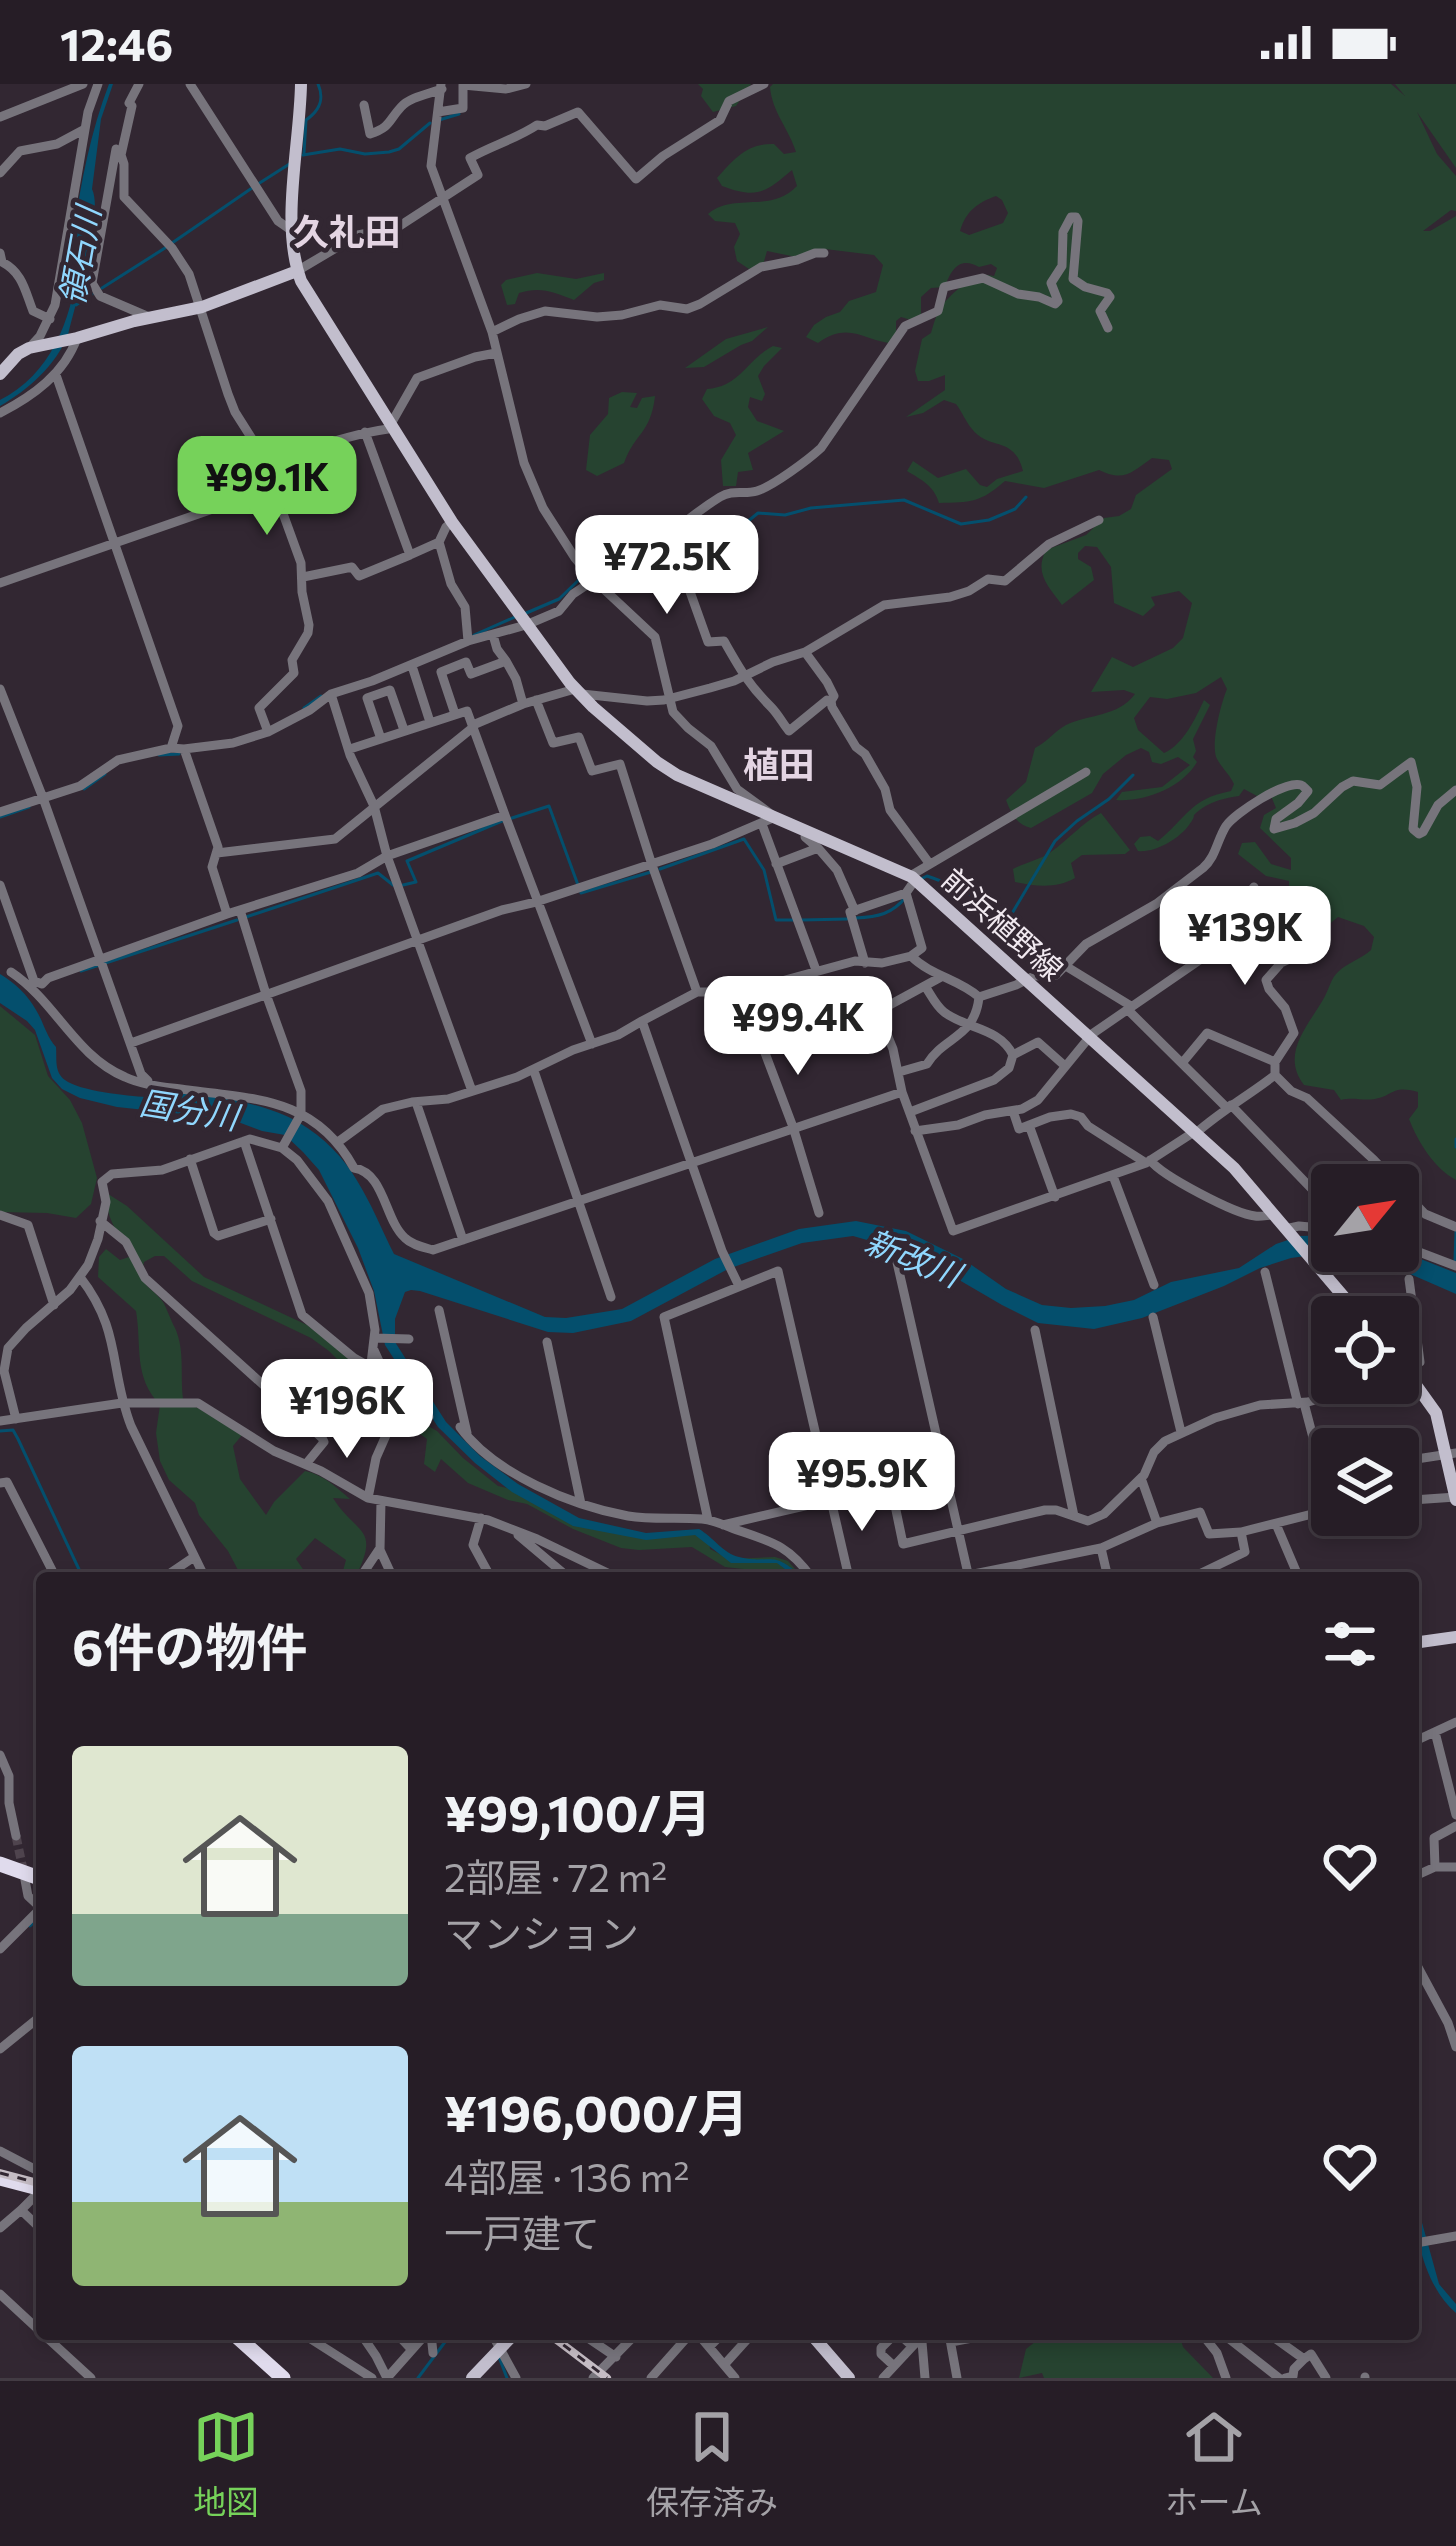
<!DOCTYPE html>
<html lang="ja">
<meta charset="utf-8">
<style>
body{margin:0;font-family:Commissioner,"Noto Sans JP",sans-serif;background:#2e262e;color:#f1f3f6;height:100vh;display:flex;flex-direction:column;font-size:45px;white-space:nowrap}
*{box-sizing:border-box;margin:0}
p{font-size:39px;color:#a4a2a7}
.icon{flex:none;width:66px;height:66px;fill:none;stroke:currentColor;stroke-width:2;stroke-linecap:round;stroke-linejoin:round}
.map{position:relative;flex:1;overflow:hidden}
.sheet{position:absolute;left:36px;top:1488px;width:1383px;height:768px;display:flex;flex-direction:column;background:#261d26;border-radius:12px;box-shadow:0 6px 18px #0003,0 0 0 3px #423b43}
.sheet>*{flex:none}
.needle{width:78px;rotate:60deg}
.buttons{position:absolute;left:1311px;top:1080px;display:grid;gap:24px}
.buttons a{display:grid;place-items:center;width:108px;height:108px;border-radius:12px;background:#261d26;box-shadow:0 6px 18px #0003,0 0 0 3px #423b43;font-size:60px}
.price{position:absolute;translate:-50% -102px;padding:0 27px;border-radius:24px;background:#fff;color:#222;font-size:39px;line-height:78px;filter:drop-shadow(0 3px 6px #0008)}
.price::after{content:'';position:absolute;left:50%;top:72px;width:36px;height:27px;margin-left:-18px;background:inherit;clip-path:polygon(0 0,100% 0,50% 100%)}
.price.active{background:#76d25a;color:#111}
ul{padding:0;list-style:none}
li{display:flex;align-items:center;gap:36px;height:300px;padding:0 36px}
li span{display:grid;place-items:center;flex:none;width:336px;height:240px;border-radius:12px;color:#555}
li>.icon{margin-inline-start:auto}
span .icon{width:144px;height:144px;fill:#fffc;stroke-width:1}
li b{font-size:51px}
h2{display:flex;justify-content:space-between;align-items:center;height:144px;padding:0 36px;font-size:51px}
.status{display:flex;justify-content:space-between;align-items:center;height:84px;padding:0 60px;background:#261d26;direction:ltr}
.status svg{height:33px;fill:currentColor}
.dock{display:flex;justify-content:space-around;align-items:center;height:168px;border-top:3px solid #423b43;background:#261d26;font-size:33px;color:#a4a2a7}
.dock a{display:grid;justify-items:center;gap:6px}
.dock .active{color:#76d25a}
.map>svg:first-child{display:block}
</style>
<div class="status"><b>12:46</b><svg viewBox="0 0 49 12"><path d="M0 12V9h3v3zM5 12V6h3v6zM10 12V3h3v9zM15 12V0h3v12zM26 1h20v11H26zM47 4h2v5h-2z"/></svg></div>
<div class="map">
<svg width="1456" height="2294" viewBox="0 0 1456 2294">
<rect width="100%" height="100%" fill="#322732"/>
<path fill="#264330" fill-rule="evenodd" d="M698 0H751L736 22 713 28 701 12 703 5Z
M773 0H1391L1405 12 1395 0H1456V84L1417 28 1437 70 1456 92V127L1451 126 1423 147H1430L1456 132V1096C1434 1084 1418 1058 1409 1035L1418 1023V1008C1392 1001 1395 1011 1375 1015 1363 1017 1353 1013 1341 1016L1334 1006 1304 1001C1280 970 1308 942 1324 914 1329 905 1331 894 1338 888 1347 879 1361 875 1371 866L1374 853 1364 842 1338 833 1327 842 1329 858 1315 862C1305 850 1292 848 1281 837L1289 818V797L1266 792 1238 770 1242 759 1255 758 1271 780 1291 786V774L1260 744 1264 731 1276 724 1271 712H1257L1244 705 1239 712C1225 714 1212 717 1201 725 1188 735 1199 728 1189 741 1179 755 1155 769 1138 767L1134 760 1140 753 1150 752 1158 757C1187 734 1189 715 1231 707L1234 700C1229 690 1222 684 1217 675 1210 662 1221 619 1227 605L1221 593 1196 609 1167 615 1150 613 1134 634 1138 646 1164 669C1184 660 1195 635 1204 616L1210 621 1193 655 1196 667 1193 673 1197 678C1182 704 1144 718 1116 716L1122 708 1162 703 1190 681 1178 673 1161 680 1152 678 1149 668 1141 664 1126 671 1103 690 1092 709 1031 744C1016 740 1011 729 1006 716L1026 698 1035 664C1047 658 1055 647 1066 641 1089 630 1118 633 1135 610L1124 606 1091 608 1112 573 1133 583 1173 564 1183 554 1192 519 1179 507 1151 513 1155 521 1143 532 1114 519 1111 483 1097 463 1085 462 1078 469V475L1091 483 1094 496 1062 521C1048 502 1034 489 1046 466L1086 451 1104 434 1119 432 1131 425 1136 411 1172 385 1169 376 1152 374C1131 389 1124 398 1099 386L1044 404 1005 397C980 419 971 418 939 419 934 402 922 396 907 387L913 377 938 394 966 385 980 401 987 403 997 395 1023 387C1014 351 989 367 972 345 966 338 962 328 956 320L944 316 923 329 906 333 945 306V291L929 297H918L915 287 922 255 931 249C938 226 939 222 957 206 971 194 975 188 994 192L997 184 991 180 979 183C960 172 951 185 945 203L931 204 921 213V230L911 236 901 233 896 237V260C864 258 850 236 818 259L806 253 814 241 826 233 840 228 849 217 876 208 883 181 874 171 825 165 796 173 767 167 763 181 749 185 737 177 734 163 740 150 735 139 715 137 708 130C734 108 770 130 797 102L792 86C765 109 757 115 722 102L717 94C734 75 747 59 774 60L784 70 796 68C789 45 772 28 770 3ZM996 112 1002 116 1008 129 1003 139 969 151 960 147C966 127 977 119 996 112Z
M537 189 576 195 604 189V196L594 199 574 216C554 208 540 202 519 209L515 220 507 221 501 201 506 196Z
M768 243 752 257 741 261 704 283 685 284 726 255Z
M773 262 782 264 764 282 758 292 765 310 762 317 750 313 748 323 757 337 784 347 748 369 753 386 738 388 736 402H723L721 376 736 351 730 339 714 332 702 315 707 305C741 302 745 277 773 262Z
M622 308 637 309 630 323 637 324 642 314 655 312C651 349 635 349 624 379L597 392 586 386 590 351 608 330 609 314Z
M1101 729 1130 766 1125 770 1082 771 1071 779 1075 794C1056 805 1035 802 1015 798L1013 785C1026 778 1040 776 1051 768 1069 755 1082 739 1101 729Z
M0 922 35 951 48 992 70 1016 82 1039 97 1094 91 1120 76 1134 47 1129 0 1128Z
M105 1108 127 1122 204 1193 307 1241 371 1289 401 1340 405 1335 403 1328 437 1347 463 1374 498 1402 520 1407 573 1438 616 1450H692L709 1455 710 1465 729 1475 775 1473 788 1477 803 1494H791L788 1490 725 1483 692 1463 639 1466 621 1464 573 1445 527 1420 508 1416 468 1399 441 1375 435 1388 424 1380 427 1355 413 1345 406 1346 402 1342 397 1346 389 1340 355 1293 329 1267 311 1254 192 1197 164 1172H155L144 1178C138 1204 151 1201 163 1218 167 1225 171 1237 175 1244 186 1268 179 1295 184 1320L198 1324 242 1351 233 1362 240 1395 266 1431 274 1418 305 1387C324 1391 336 1403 350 1415L333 1414C357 1452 381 1442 355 1494H341L346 1476 315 1454 296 1475 309 1494H232L238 1486 228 1467 199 1431 195 1419 169 1396 160 1377 156 1349 160 1321C133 1292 142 1263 136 1227L98 1193 99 1173 106 1165 120 1176 129 1173C128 1160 123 1157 116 1146 109 1134 106 1122 105 1108Z
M1045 2250H1179L1183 2263 1213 2294H1044L1042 2289 1019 2294 1026 2265Z"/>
<path fill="#044f6d" d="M109 0H113L101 35 92 105C104 130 75 220 68 251 56 281 28 306 0 322V316C50 291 72 236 77 183 79 170 73 160 74 147 81 97 91 47 109 0Z
M0 890C15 899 27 910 36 926 44 939 46 952 56 963 57 975 54 988 65 996 79 1007 128 1012 146 1013 155 1013 164 1009 173 1009 209 1009 267 1020 298 1038 353 1070 368 1117 394 1170L545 1233 566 1234 622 1225 715 1175 799 1145 856 1137 906 1147 963 1175 1006 1205 1042 1221 1071 1224 1105 1222 1134 1216 1171 1198 1239 1184 1276 1160 1300 1152 1332 1151V1167L1398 1166 1456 1189V1210L1401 1186 1354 1174 1320 1170 1291 1174 1260 1184 1224 1202 1142 1234 1094 1245 1038 1239 1002 1221 930 1179 902 1166 853 1152 802 1159 728 1185 631 1237 573 1249 548 1248 420 1207 411 1206 405 1208 395 1235V1258L446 1338 480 1372 518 1400 579 1434 646 1449 699 1445C713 1453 724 1470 739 1473 773 1481 771 1464 803 1494H797L777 1479H731L695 1451 646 1456 573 1442 512 1408 475 1379 438 1343 385 1261 374 1207 358 1164 319 1086 303 1068 285 1051 262 1047 230 1035 117 1023 80 1014 62 1005 52 994 35 946 27 937 0 919Z
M1413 2106 1439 2200 1456 2220V2229C1424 2202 1413 2146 1413 2106Z"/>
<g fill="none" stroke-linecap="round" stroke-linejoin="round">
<path stroke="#044f6d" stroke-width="3" d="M439 36 459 30
M304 69 306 36C319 27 325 16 318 0
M303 71 340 65 365 70 389 68 399 65 430 39
M258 100 291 79
M172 159 252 104
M102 204 165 164
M76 221 92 210
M641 480 651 478 707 441 714 440 730 452 758 429 785 431 811 424 904 416 961 440 989 436 1015 425 1026 413
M594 486 631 480
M524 530 559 515 585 490
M474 551 515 533
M304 624 321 612
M159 671 179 670
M84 705 105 690
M0 733 29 723
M512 734 549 722 578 801
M660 785 744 755 764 786 776 836H793
M919 796 927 792C953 800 988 820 1011 831L1055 757 1077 737 1109 715 1133 691
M403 801 416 798 407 777 502 737
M581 809 651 788
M246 833 378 789 393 801
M856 834C878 833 892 830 906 813
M802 836 847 835
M81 887 237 836
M1456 1055V1063
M1455 1176 1456 1148
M0 1347 13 1346 18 1355 83 1494
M30 1842 42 1831
M499 2273 507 2294
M418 2294 451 2250"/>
<path stroke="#4f444e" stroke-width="9" stroke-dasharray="9 4.5" stroke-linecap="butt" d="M16 1752 24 1790"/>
<path stroke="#77747c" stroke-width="9" d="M139 0 129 19 132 22 121 71 124 80V113L172 164 189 190 228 310 235 328 261 369 301 479 302 508 309 541 308 549 292 576 294 589 259 624 268 648
M190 0 278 137 291 146
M364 21 370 50C391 43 388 37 401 23 410 13 429 10 442 5
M438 28 463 24V1L506 5 526 0
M0 33 83 0
M116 65 92 199 100 212 149 233
M0 89 20 67 57 60 85 45
M0 169 2 178C23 189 25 207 33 227L50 235
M297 187 358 151 398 143 478 91 470 74C493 61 516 55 537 41L545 42 578 28 636 95 663 72 720 36 729 17 764 0
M492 248 519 235 545 227 597 233 622 231 660 221 687 225 700 220 761 183 797 176 815 169H824
M29 264 40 252 55 221 88 28 98 0
M56 291 178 642 171 664
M0 329C33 312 64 290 77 254
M264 378C307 367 345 351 388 345L417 294 475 273 496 269
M439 458 451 500 465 523 468 557
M410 471 439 458 446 443 452 438
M630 486C659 461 686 434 720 413 733 405 744 411 757 407 773 402 808 376 821 364L905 242 938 227 944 203 983 194 1018 210 1039 213 1055 220 1058 217 1051 199 1062 182 1063 148 1071 133H1076L1078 137 1073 195 1085 203 1107 209 1110 213 1100 227 1108 244
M303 493 352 483 359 492 410 471 365 348
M0 499 273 404
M805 568 827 598 834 612 831 617 832 623 856 663 865 670 885 705 890 726 929 779
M506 577 516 595 523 620
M412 582 430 638
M0 605 43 714 141 990 148 997
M331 610 350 671 374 722 387 772 472 1007
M582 610 647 617 664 616 710 604 734 597 773 578 805 568 884 521 950 513 969 507 988 495 1005 497 1049 460 1099 436
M536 616 553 659 579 653 592 687 620 680 652 781 697 908
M455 630 441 588 466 578 471 590 506 577 497 565 493 551
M381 655 367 614 390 606 404 646
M184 665 218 763 212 783 227 830
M0 728 80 702 118 676 171 664 184 665 233 659 268 648 310 626 331 610 372 597 468 557 526 541 559 527 573 510 597 494 630 486 666 481 672 482 680 488 688 502 708 558 724 557C740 585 748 600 771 623 778 630 783 640 789 647L827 616 831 617
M505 731 592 960
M762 740 816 886
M818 764 837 786 855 827
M217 769 335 755 471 645 473 641 523 620 575 605
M776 780 818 764 805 753 806 746
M910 792 1086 688
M915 796 906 809 922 864 911 872C931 892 959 895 979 913L1016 901 1034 892 1056 891 1086 860 1156 820 1203 784C1216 773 1217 756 1226 742 1235 729 1285 696 1301 701 1304 702 1305 705 1308 707L1298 719 1276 735 1274 745 1295 739 1314 729 1342 703 1353 697 1380 701 1411 678 1417 703 1413 745 1419 750 1423 748 1438 721 1456 706
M0 801 34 897 42 900 48 894 227 830 358 789 387 772 505 731 467 627 350 665
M1181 801 1222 846
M240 826 266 910 301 1007V1030L282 1064
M865 879 850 828 906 809
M1064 881 1131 922
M11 888C56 918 75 972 125 993 144 1002 167 1003 188 1006 258 1015 316 1015 354 1084 385 1089 384 1135 405 1154 412 1161 423 1163 433 1166L902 1008
M774 899 787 953
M925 902C931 911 936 922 944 928 966 945 999 943 1013 971L1038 958 1065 982
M742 908 855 877 882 879 911 872
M1127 925 1226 1023
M779 927 807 920 828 929 855 931
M873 930 877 940 884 943 893 965 902 1008 953 1147 1146 1079 1194 1048
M131 959 502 826 536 818 712 760 775 733 737 705 711 662 688 644 673 628 655 553 593 495 575 474 543 424 524 379 492 248 431 82 441 0
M761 961 873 930 941 893
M1183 978 1207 949 1275 978V991L1291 1007 1307 1014 1374 1076 1425 1130 1456 1143
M1275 978 1294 949 1285 924 1269 905 1266 896 1281 879 1296 872
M534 987 611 1213
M899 988 927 980C944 952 975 954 979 913
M416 1018 463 1156
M1231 1021 1332 1126
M1013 1027 1019 1045 1050 1033 1071 1030 1081 1033 1088 1042 1146 1079
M910 1028 994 996 1009 984 1013 971
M1029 1041 1055 1113
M915 1047 958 1041 985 1031 1022 1025 1038 1016 1092 950 1201 875 1254 803
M1196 1049C1221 1027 1249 1011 1275 991
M244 1057 302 1231 354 1274 370 1283
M338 1058 383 1025 412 1018 448 1015 517 993 573 966 618 951 642 937
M190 1075 214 1149 218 1152 271 1135
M1150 1076C1162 1092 1235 1130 1255 1132 1261 1133 1268 1131 1274 1131
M1113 1092 1154 1201
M0 1131 28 1141 54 1221
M100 1137 126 1158 145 1194 322 1354 324 1358 306 1380
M1285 1145 1299 1142 1332 1145
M1398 1160 1456 1182
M896 1174 969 1494
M1265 1188 1298 1320
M80 1193C122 1247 109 1285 131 1342L205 1494
M739 1202 722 1167 642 937 697 908H742L793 1043 819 1129
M439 1226 467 1349
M1153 1233 1181 1348
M1035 1246 1074 1432
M374 1254 409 1255
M547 1258 581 1420
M374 1266 383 1286 429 1333
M1398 1288 1407 1281 1420 1278 1409 1195
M1304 1319 1315 1361 1334 1359 1339 1365
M16 1335 4 1287 8 1264 26 1244 70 1206 88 1181 98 1155 106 1118 102 1098 112 1090 162 1086 250 1055 282 1064 297 1076 328 1117 369 1209 375 1246 370 1288 391 1340 376 1374 368 1414
M0 1337 122 1319H198L274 1367 321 1387 368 1414 488 1436 537 1455 618 1494
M460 1343C494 1390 573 1422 628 1432 653 1436 677 1433 702 1435 714 1436 726 1442 737 1446 773 1458 789 1462 812 1494
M1315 1361 1316 1407 1322 1428
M1398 1375 1410 1376 1456 1369
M0 1399 7 1398 56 1494
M381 1417 380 1466 393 1494
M1398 1417 1456 1413
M481 1434 473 1461 491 1494
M708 1436 664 1233 778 1187 849 1494
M1157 1439 1200 1428 1209 1450 1241 1448
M1276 1440 1299 1494
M723 1441 891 1402 903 1460 1045 1426H1056L1088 1437 1104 1430 1144 1391 1154 1368 1165 1357 1215 1334 1260 1321 1308 1318 1379 1299
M518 1451 569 1494
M969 1491 1101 1464
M163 1494 194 1473
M360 1494 380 1464
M1108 1494 1101 1464 1157 1439 1141 1394
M1191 1494 1245 1468 1241 1448 1332 1425
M1435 1648 1456 1731
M1413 1658 1456 1638
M0 1671 9 1692V1719L16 1752
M1435 1783 1434 1754 1456 1742
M1413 1793 1435 1783H1456
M25 1796 28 1812 42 1825
M0 1865 42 1823
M1413 1874 1448 1939 1456 1963
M0 1965 42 1931
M0 2067 42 2089
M42 2105 21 2126 42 2146
M0 2144 21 2126
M1416 2159 1456 2152
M0 2210 42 2249
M43 2250 91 2294
M303 2250 372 2294
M361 2250 376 2272 387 2294 426 2250
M397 2250 411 2265
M431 2250 433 2269
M492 2250 516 2294
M582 2250 616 2273
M698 2250 735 2294
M949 2250 957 2294
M1202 2250 1217 2269 1226 2294
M1223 2250 1279 2294
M1269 2250 1304 2275 1311 2270 1326 2294
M919 2255 922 2258 925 2294
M951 2258 993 2250
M709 2263 722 2250
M724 2281 752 2250
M894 2282 881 2270V2264L895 2250 900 2251 912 2262
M593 2294 636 2250
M651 2294 690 2250
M883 2294 924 2250
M1285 2294 1293 2292 1294 2285 1304 2275
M1365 2294V2293"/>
<path stroke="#c2becd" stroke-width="12" d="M301 0C300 61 280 140 301 197L452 438 570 599 593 623 657 678 677 691 912 793 1234 1084 1361 1233
M0 290 18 270 29 264 77 254 134 237 202 223 297 187
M1398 1276 1436 1329 1456 1416
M1413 1559 1456 1553
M811 2250 849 2294
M472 2294 514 2250"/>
<path stroke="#e0dbed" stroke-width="15" d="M0 1780 42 1795
M0 2094 42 2105
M234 2250 283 2294"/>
<g stroke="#c5bcc4" stroke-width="8">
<path id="rail" d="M0 2089 42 2100
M549 2250 607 2294"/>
</g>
<use href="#rail" stroke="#322732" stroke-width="3" stroke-dasharray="9" stroke-linecap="butt"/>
</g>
<g text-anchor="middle" stroke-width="9" stroke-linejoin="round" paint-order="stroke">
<g font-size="30" fill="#f1e9f0" stroke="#322732">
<text transform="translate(1002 841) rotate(42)" y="10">前浜植野線</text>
</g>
<g font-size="33" font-style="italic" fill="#90d7fe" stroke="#322732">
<text transform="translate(80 172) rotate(-80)" y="12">領石川</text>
<text transform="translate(189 1026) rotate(9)" y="12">国分川</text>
<text transform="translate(913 1174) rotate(22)" y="12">新改川</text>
</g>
<g font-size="36" font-weight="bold" fill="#e4d5e3" stroke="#322732">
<text x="347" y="161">久礼田</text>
<text x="779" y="694">植田</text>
</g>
</g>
</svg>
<div class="buttons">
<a><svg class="needle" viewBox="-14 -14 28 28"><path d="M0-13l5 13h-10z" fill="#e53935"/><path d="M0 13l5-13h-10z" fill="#a4a2a7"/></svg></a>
<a><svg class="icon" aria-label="locate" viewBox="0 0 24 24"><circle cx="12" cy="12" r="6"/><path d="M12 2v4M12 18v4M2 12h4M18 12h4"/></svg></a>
<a><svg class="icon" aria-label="layers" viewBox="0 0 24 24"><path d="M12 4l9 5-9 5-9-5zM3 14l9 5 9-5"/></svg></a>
</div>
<b class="price active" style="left:267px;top:454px">¥99.1K</b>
<b class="price" style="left:667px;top:533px">¥72.5K</b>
<b class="price" style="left:1245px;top:904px">¥139K</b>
<b class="price" style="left:798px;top:994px">¥99.4K</b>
<b class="price" style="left:347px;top:1377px">¥196K</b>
<b class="price" style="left:862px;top:1450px">¥95.9K</b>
<section class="sheet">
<h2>6件の物件<svg class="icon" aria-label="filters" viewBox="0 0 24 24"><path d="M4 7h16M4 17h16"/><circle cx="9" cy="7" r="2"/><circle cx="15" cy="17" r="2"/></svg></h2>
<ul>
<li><span style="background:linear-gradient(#dfe7d0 70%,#7fa58c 0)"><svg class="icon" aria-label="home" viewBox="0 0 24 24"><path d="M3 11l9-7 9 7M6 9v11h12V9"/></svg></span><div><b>¥99,100/月</b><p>2部屋 · 72 m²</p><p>マンション</p></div><svg class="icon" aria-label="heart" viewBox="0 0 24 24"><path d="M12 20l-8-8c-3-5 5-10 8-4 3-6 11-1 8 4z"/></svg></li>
<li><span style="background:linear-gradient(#bfe0f5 65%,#8fb573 0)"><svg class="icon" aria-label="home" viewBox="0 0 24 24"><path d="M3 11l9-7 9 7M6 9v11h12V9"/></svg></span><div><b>¥196,000/月</b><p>4部屋 · 136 m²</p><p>一戸建て</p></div><svg class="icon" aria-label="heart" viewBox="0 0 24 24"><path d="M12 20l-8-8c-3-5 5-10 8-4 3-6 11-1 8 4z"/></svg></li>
</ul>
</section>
</div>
<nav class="dock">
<a class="active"><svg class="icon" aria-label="map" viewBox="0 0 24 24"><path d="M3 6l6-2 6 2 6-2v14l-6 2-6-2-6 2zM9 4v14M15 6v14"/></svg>地図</a>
<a><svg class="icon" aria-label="saved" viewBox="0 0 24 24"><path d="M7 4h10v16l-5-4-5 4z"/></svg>保存済み</a>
<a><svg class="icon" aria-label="home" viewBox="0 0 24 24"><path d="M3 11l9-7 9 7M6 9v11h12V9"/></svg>ホーム</a>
</nav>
